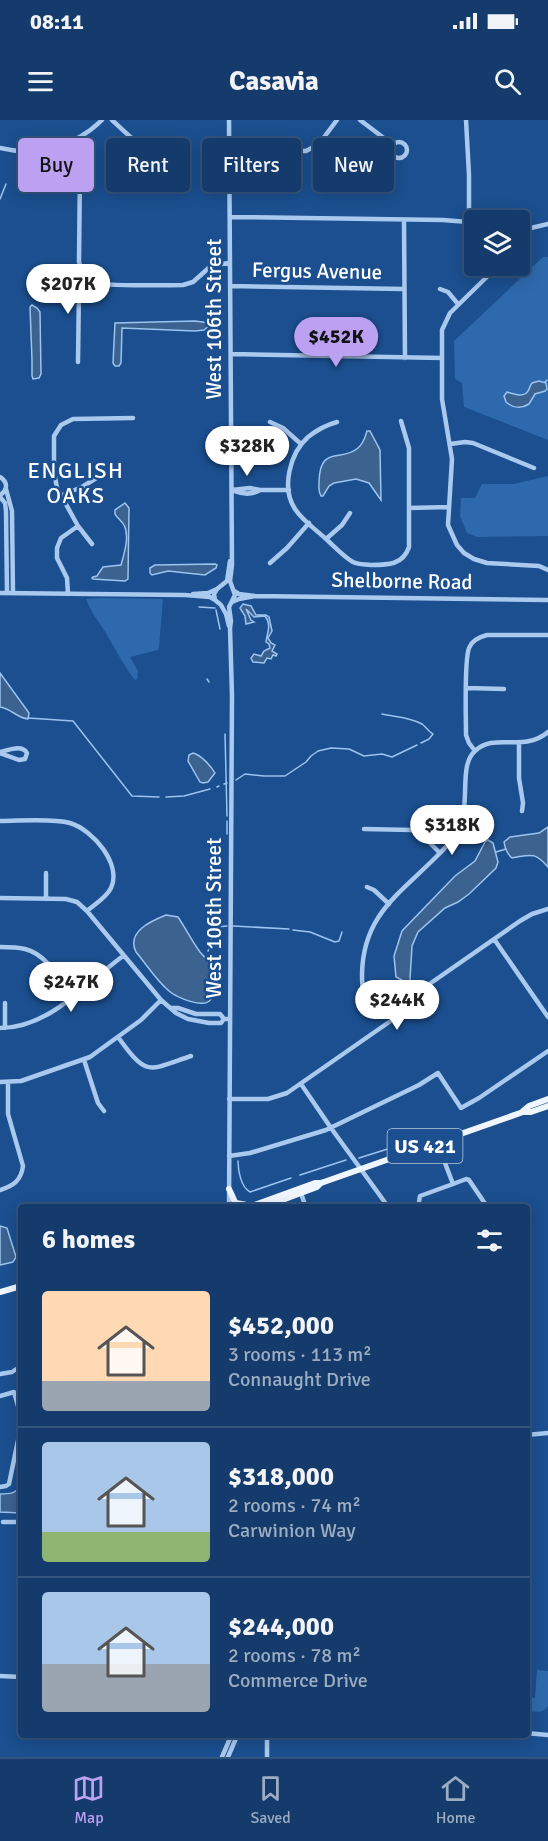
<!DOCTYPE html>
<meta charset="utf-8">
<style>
body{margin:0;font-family:Signika,sans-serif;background:#214673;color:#f1f3f6;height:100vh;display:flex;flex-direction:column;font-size:22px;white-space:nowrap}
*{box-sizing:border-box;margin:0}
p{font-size:20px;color:#9dadc1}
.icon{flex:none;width:33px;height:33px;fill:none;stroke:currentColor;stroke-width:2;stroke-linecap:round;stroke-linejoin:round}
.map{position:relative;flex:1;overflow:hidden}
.details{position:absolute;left:18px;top:1084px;width:512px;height:534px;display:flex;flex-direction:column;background:#143b6b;border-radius:6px;box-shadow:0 3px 15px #0003,0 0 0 2px #33557e}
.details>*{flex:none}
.banner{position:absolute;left:18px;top:18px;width:513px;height:54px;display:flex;gap:12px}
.controls{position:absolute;left:464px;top:90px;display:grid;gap:12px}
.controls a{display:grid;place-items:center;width:66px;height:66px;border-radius:6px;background:#143b6b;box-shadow:0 3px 15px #0003,0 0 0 2px #33557e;font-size:30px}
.price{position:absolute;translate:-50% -51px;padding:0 14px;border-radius:21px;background:#fff;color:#222;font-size:20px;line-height:39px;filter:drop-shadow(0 2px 3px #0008)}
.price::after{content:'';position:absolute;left:50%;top:36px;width:18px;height:14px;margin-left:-9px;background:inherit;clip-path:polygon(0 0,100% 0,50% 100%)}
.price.active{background:#bca0f2;color:#111}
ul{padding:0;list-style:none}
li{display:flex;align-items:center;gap:18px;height:150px;padding:0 24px}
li+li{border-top:2px solid #33557e}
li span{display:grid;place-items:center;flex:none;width:168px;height:120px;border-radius:6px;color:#555}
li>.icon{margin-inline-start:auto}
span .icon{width:72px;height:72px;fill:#fffc;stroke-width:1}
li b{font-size:26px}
h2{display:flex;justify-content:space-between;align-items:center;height:72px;padding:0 24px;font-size:26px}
.tag{padding:0 21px;border-radius:6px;background:#143b6b;box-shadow:0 3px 15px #0003,0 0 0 2px #33557e;font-size:21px;line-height:54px}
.tag.active{background:#bca0f2;color:#111}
.status{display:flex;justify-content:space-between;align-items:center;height:42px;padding:0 30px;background:#143b6b;direction:ltr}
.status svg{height:16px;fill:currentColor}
header{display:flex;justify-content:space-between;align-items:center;height:78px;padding:0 24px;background:#143b6b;font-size:27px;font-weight:700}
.menu{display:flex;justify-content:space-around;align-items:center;height:84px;border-top:2px solid #33557e;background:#143b6b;font-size:16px;color:#9dadc1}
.menu a{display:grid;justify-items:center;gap:3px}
.menu .active{color:#bca0f2}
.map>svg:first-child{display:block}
</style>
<div class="status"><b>08:11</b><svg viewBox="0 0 49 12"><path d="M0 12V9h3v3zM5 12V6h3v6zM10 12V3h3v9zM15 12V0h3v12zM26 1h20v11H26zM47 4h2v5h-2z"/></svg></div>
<header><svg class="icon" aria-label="menu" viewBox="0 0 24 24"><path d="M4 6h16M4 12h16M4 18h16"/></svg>Casavia<svg class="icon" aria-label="search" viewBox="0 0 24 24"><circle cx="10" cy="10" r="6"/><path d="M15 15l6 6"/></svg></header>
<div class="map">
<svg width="548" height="1637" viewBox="0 0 548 1637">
<rect width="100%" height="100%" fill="#1b4f8f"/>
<path fill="#2e69ad" d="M543 137H548V320L464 287 462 263 455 259 454 221Z
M548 356V416L477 417 467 413 460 396 461 378H475L482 364H514Z
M101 478 163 479 159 527 158 530 130 537 138 551 137 559 135 560C124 546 116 530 107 515 100 503 91 493 86 479Z
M537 1550 548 1551V1586C544 1594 534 1592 527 1590V1577L535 1578Z"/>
<path fill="#3c6290" stroke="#9cc4f0" stroke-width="1.5" d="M32 185 37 188 40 192 41 254 39 258 33 259 32 256V240L30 187Z
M195 201 209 203V206L204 210 195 211 122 208 121 243 119 246H115L113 243 115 203Z
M539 261 546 263 547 269 545 271 535 274 529 284C521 289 513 288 506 282L504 276 507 272C513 274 524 278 528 271 530 268 530 265 532 263Z
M367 311H370L380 330 381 380 369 363 356 359 334 363 329 366 323 376H321C318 371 319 368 319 362 320 324 341 343 358 328 364 323 365 317 367 311Z
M125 383 129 388 128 459 125 461 93 459 92 458 93 457 97 456 103 447 121 445C124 434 130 416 124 405 122 401 117 398 115 394V390Z
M215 444 217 445 216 448 205 455 168 451 152 455 150 453V448L155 445Z
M243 484 251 486 256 495H266L269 497 272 511 268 518 271 523 275 525 272 531 277 534 276 536 273 535 271 539 267 538 264 543 253 542 251 538 254 534 261 536 264 531 270 528 269 524 266 522C267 513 272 505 265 496L254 497 246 489 251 500 254 502 246 504 245 496 240 488Z
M0 553 29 593 28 599C17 598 12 589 0 587Z
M193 633C201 635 211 646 215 653L208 662 203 663 200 662 188 641 189 635Z
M548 707V747C534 731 531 735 512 738 507 734 505 728 504 722L510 717 539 713Z
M488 720 493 723 498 742 496 748 469 774 458 782 445 788 418 812 412 826 410 859 411 865 410 868 405 870 402 860 396 857 394 836 402 811 455 756 475 741 485 722Z
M166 795 178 797C186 809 192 821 200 832 204 837 209 840 211 847 213 854 215 873 211 879 205 890 176 877 169 871 156 860 147 845 136 832 126 812 151 801 166 795Z
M0 1106 7 1108 16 1137 13 1142 0 1145Z
M21 1365V1393L0 1392V1374C9 1374 16 1374 21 1365Z"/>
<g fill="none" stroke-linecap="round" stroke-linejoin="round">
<path stroke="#9cc4f0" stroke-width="1.5" d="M0 79 6 64
M545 262 547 260
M199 487 215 488
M216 490 220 509
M207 559 209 562
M382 594C395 597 410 597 422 604 426 607 429 612 433 614L429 619 421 623
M28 598 73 601 132 676 159 677
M225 614 227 696
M236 660 245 654 264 656H285L306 642 311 636 318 631 331 628 349 629 364 636 382 634 392 637 417 625
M224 664 227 663
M217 667 219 666
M166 677 184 676 210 669
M227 714V701
M496 732 506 729
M233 806 289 809
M216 807 227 806
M293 810 310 812 335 822 339 821 342 812
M208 831C213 823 209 816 213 809
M359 1038 394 1027
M238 1041C238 1051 241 1067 250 1072L291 1058
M300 1055 346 1040"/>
<path stroke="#a9c9ee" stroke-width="4.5" d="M112 0C136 22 149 40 183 25
M360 0 393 25
M466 0 469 55V89L466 114 468 123 474 131
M73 21 78 33 80 48 79 142C81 151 84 158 92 162 102 167 167 165 183 165L193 162 212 145 230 143
M391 30a8 8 0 1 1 16 0a8 8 0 1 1-16 0Z
M0 28C36 37 76 26 102 0
M230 30 306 31 319 24 337 0
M230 36H250L264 31
M230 97 443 100 468 102
M404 100 405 238
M519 118 531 108 548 104
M498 146 450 193 442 210V279L452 339 448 405 457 425 464 433 474 439 487 443 539 446 548 450
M230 166 404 169
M440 169 448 172 458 184
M231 234 442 238
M78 242 79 168 86 158
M270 302 283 308 301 324
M337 302C326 305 317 310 308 317 290 333 281 368 295 389 302 400 315 409 325 418 334 426 343 436 353 442 359 445 365 444 371 445 388 445 403 445 409 427V328L401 301
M450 324 465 322 473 323 534 348
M0 357C8 362 8 370 0 375
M6 369 12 391 13 473
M232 370 250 368 260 370H289
M234 371C242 374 252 375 260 370
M60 376 82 367 98 357
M0 377 5 383 6 391 7 473
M409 388 448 387
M326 419 342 405 350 393
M92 424 78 406 57 368 54 352V316L61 305 73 299 133 298
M270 443 287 428 309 403
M234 471 239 474 255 476 548 480
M0 473 185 475 210 477 215 480
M68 474 67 458 57 438V428L61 418 78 406
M193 474 208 473 217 469
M232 482 239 479 255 476
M229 506 226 494 221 485 215 480 214 474 217 469 227 461 230 441
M467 568 504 569
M519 623V658L523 683 522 691
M475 631 469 623 466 615C466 598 464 541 469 528 472 520 479 517 487 515H548
M0 632C9 630 22 624 27 633L25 639 19 640 0 633
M0 701C20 701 52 698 70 703 93 710 122 744 111 768 106 778 95 784 87 791
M364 709 412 710 424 717 440 733
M367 767 374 770 389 784
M0 778 66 779 77 782 87 791 161 880 176 893 188 899 209 903H221L224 899H230
M46 779V753
M494 819 548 897
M0 827C8 827 17 827 25 829 46 834 61 860 74 876
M171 888H178L196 894H220L224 899
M376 895C363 883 362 872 362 854 363 798 395 777 432 741 440 733 450 724 456 714 473 688 457 647 475 631 495 612 523 633 548 612
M0 908C50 908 86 863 123 836
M5 908V883
M118 917C147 957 147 951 191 936
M84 940 98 983 104 991
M0 962 21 961 90 937 141 900 161 880
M301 964 331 1008 389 1088
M229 979H268L287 973 392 900 413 877 428 865 520 801 532 794 548 789
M229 1036 250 1033 326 1010 419 965 438 953 461 988 479 978 548 931
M453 1064 466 1059 469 1060 488 1088
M0 1070C13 1066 21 1061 23 1046L8 994V962
M301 1073 306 1088
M229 1088 232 576 230 508 231 501 229 487 235 475 230 461 232 445 229 0
M418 1088 420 1076 453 1064 437 1022
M0 1254 12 1252 21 1246
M0 1276 14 1272 20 1293 21 1306 9 1364 6 1366 0 1367
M526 1315 548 1313
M3 1402H21
M0 1556 21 1557
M526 1613 548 1615
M222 1637 231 1616
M228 1637 237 1616
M267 1637V1616"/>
<path stroke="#f0f6ff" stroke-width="6" d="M523 991 529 986 548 979
M229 1069C239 1089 230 1080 250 1086
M246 1088 315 1063H321L523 992H531L548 986
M261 1088 317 1067 321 1063
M0 1172 21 1166"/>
</g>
<g text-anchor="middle" stroke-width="5" stroke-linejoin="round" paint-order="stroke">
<rect fill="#1b4f8f" stroke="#bbcadd" stroke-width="1.5" x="387.5" y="1009" width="75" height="34" rx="4.5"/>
<g font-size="20" font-weight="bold" fill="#fff">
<text x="425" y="1033">US 421</text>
</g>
<g font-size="21" fill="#fff" stroke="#1b4f8f">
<text transform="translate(317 151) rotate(1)" y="7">Fergus Avenue</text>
<text transform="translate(214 199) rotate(-90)" y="7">West 106th Street</text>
<text transform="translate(402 461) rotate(1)" y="7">Shelborne Road</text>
<text transform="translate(214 798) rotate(-90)" y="7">West 106th Street</text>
</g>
<g font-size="22" letter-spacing="1.5" fill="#fff" stroke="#1b4f8f">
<text x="76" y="358">ENGLISH<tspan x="76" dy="25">OAKS</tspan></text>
</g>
</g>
</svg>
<div class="controls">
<a><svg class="icon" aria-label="layers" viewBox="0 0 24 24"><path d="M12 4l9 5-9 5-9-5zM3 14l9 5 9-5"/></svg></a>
</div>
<b class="price" style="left:68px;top:195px">$207K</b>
<b class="price active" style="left:336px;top:248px">$452K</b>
<b class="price" style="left:247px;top:357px">$328K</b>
<b class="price" style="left:452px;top:736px">$318K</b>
<b class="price" style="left:71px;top:893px">$247K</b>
<b class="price" style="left:397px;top:911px">$244K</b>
<div class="banner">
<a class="tag active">Buy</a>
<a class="tag">Rent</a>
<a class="tag">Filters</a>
<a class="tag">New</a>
</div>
<section class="details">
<h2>6 homes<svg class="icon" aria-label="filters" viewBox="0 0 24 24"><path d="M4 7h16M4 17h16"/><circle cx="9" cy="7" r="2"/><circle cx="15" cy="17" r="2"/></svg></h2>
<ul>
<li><span style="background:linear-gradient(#ffd9b3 75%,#9aa5b1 0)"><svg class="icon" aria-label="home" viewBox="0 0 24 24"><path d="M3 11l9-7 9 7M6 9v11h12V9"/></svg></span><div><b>$452,000</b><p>3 rooms · 113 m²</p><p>Connaught Drive</p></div></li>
<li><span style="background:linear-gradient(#a9c7e8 75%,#8fb573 0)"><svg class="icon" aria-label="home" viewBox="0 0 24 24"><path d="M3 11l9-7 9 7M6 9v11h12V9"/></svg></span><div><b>$318,000</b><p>2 rooms · 74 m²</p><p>Carwinion Way</p></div></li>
<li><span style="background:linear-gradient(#a9c7e8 60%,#9aa5b1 0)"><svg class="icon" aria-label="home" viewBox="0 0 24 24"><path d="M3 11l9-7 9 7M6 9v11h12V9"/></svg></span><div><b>$244,000</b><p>2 rooms · 78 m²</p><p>Commerce Drive</p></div></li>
</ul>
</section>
</div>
<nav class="menu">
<a class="active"><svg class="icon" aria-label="map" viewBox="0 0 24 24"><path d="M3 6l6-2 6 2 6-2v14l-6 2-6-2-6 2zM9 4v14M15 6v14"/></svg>Map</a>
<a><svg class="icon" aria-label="saved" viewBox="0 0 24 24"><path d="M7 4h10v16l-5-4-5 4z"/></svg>Saved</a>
<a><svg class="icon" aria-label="home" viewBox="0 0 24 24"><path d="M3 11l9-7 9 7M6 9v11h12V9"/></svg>Home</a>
</nav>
